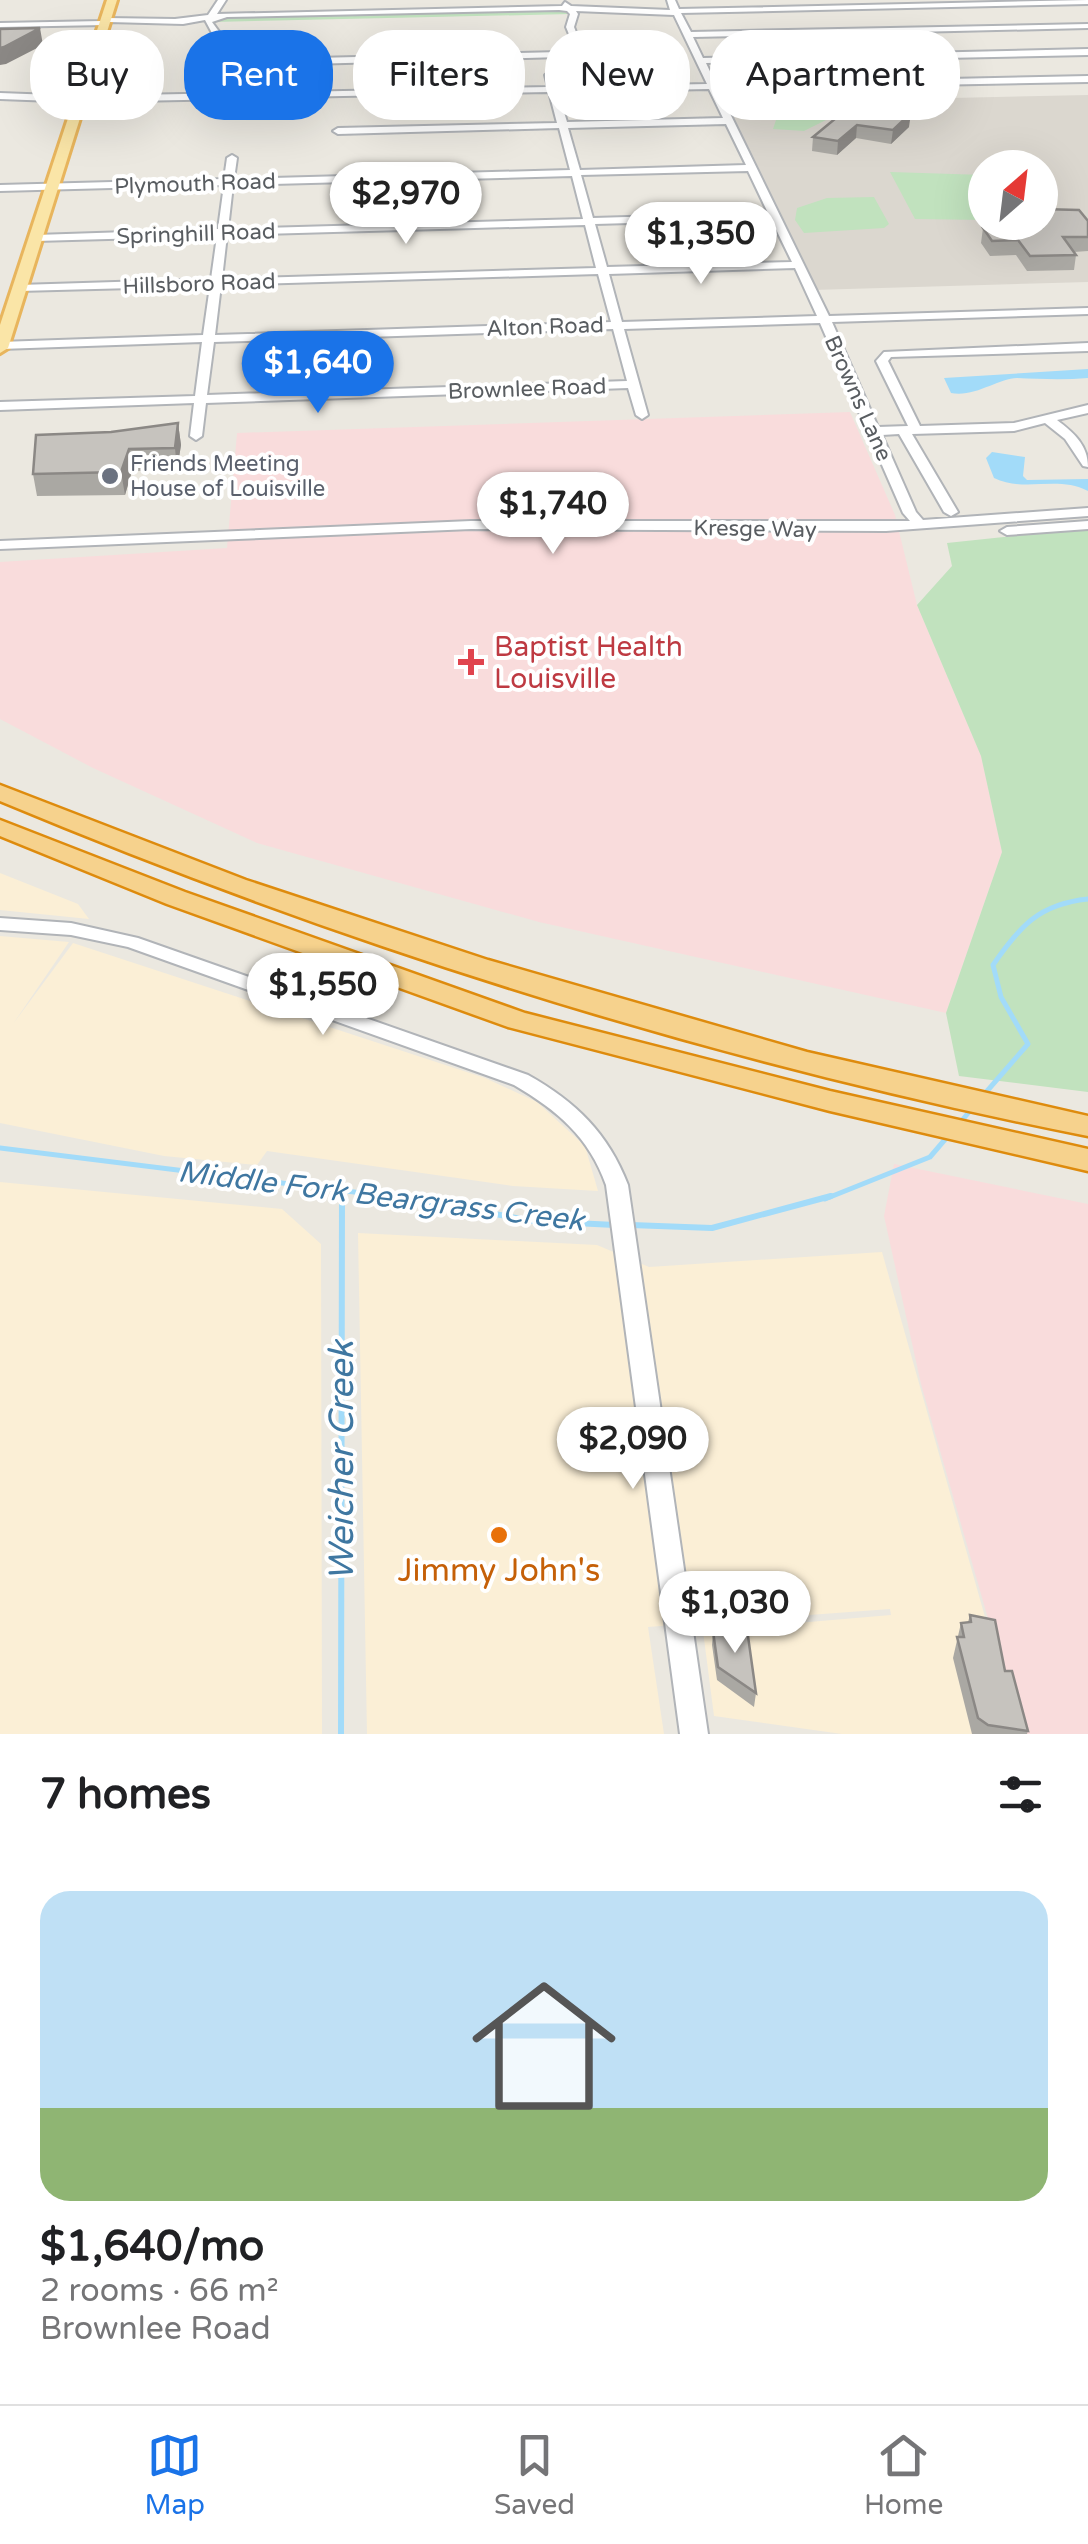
<!DOCTYPE html>
<meta charset="utf-8">
<style>
body{margin:0;font-family:"Varela Round",sans-serif;background:#f2f2f2;color:#202124;height:100vh;display:flex;flex-direction:column;font-size:38px;white-space:nowrap}
*{box-sizing:border-box;margin:0}
p{font-size:32px;color:#757577}
.icon{flex:none;width:55px;height:55px;fill:none;stroke:currentColor;stroke-width:2;stroke-linecap:round;stroke-linejoin:round}
.map{position:relative;height:1734px;overflow:hidden}
.side{display:flex;flex-direction:column;background:#fff;flex:1}
.side>*{flex:none}
.top-card{position:absolute;left:30px;top:30px;width:1030px;height:90px;display:flex;gap:20px}
.needle{width:65px;rotate:28deg}
.buttons{position:absolute;left:968px;top:150px;display:grid;gap:20px}
.buttons a{display:grid;place-items:center;width:90px;height:90px;border-radius:50%;background:#fff;box-shadow:0 10px 40px #0002;font-size:50px}
.price{position:absolute;translate:-50% -85px;padding:0 22px;border-radius:35px;background:#fff;color:#222;font-size:32px;line-height:65px;filter:drop-shadow(0 2px 5px #0008)}
.price::after{content:'';position:absolute;left:50%;top:60px;width:30px;height:22px;margin-left:-15px;background:inherit;clip-path:polygon(0 0,100% 0,50% 100%)}
.price.active{background:#1a73e8;color:#fff}
ul{padding:0;list-style:none}
li{display:grid;align-content:center;gap:20px;height:530px;padding:0 40px}
li+li{border-top:2px solid #e0e0e0}
li span{display:grid;place-items:center;height:310px;border-radius:30px;color:#555}
li>.icon{margin-inline-start:auto}
span .icon{width:180px;height:180px;fill:#fffc;stroke-width:1}
li b{font-size:42px}
h2{display:flex;justify-content:space-between;align-items:center;height:120px;padding:0 40px;font-size:42px}
.chip{padding:0 35px;border-radius:40px;background:#fff;box-shadow:0 10px 40px #0002;font-size:35px;line-height:90px}
.chip.active{background:#1a73e8;color:#fff}
.menu{display:flex;justify-content:space-around;align-items:center;height:140px;border-top:2px solid #e0e0e0;background:#fff;font-size:28px;color:#757577}
.menu a{display:grid;justify-items:center;gap:5px}
.menu .active{color:#1a73e8}
.map>svg:first-child{display:block}
</style>
<div class="map">
<svg width="1088" height="1734" viewBox="0 0 1088 1734">
<rect width="100%" height="100%" fill="#ebe8e0"/>
<path fill="#fbefd6" d="M0 873 78 904 89 919 0 910Z
M0 936 69 942 13 1024 73 943 485 1078 537 1102 585 1146 598 1191 513 1186 267 1151 257 1165 164 1156 0 1123Z
M0 1182 282 1209 321 1244 322 1734H0Z
M358 1233 597 1245 649 1267 882 1252 1018 1734H842L714 1716 703 1631 891 1615 890 1609 648 1627 664 1734H367Z"/>
<path fill="#dbd7cf" fill-rule="evenodd" d="M1088 95V282L813 290 725 103ZM985 168H1040V222H985Z"/>
<path fill="#f9dcdc" d="M850 412 895 515 917 605 981 756 1002 852 946 1013 539 922 257 843 93 768 0 719V562L227 548 237 433Z
M894 1164 1088 1204V1734H1021L921 1384 884 1216Z"/>
<path fill="#c1e2be" d="M551 9 570 14 211 22 225 16Z
M798 109 825 111 820 113H828V119L804 131 773 129 777 117Z
M890 172 985 175V220L915 219Z
M874 197 889 224 884 228 804 233 795 220 797 208 827 198Z
M1088 528V1092L959 1076 946 1013 1002 852 981 756 917 605 952 566 947 543Z"/>
<path fill="#a2dbf9" d="M1088 369V378C1064 380 1040 379 1017 378 999 378 974 398 951 393L944 378Z
M992 452 1025 457 1023 476 1027 480 1088 479V491C1057 475 1025 493 994 478L986 458Z"/>
<g fill="none" stroke-linecap="round" stroke-linejoin="round">
<path stroke="#a2dbf9" stroke-width="5" d="M981 1098 1028 1044 1001 997 993 965C1020 926 1039 904 1088 899
M959 1124 974 1106
M0 1148 410 1199
M342 1199V1188
M825 1199 930 1157 948 1136"/>
<path stroke="#a2dbf9" stroke-width="6" d="M396 1196 533 1221 615 1225
M631 1225 712 1228 831 1196
M341 1734 342 1196"/>
<g stroke="#b1b4b8" stroke-width="4">
<path id="minor" d="M218 0H226L217 14 562 6 565 2 571 6 670 10 667 0H675L679 9 1088 0V4L681 13 691 32 1088 24V28L693 37 703 58 1088 49V55L706 63 716 84 1088 76V82L718 89 829 316 1088 308V314L832 322 878 427 908 426 876 361 884 352 1088 343V351L891 357 888 361 920 426 1014 423 1088 405V413L1057 420C1074 433 1088 445 1088 467L1083 466 1065 439 1045 423 1014 431 912 434 958 512 951 516 944 512 899 434 882 435 916 512 923 520 1088 508V516L886 531 471 529 0 549V541L471 521H910L903 513 820 323 624 329 648 415 642 419 636 415 628 388 206 403 202 436 196 440 190 436 194 403 0 410V402L195 396 202 342 1 349 0 342 203 335 210 286 19 291 13 288 19 285 211 279 217 236 36 241 31 238 36 235 218 229 224 185 0 191V185L224 179 227 158 232 155 237 158 234 179 570 170 559 128 338 134 333 131 338 128 557 123 549 92 244 98 243 114 238 117 233 114 235 99 80 102 0 99V93L80 96 236 93 238 82 242 79 246 82 245 93 548 87 545 75 549 72 553 75 557 87 707 84 674 15 576 11 578 14 574 27 581 45 562 57 236 66 208 56 212 33 205 20 183 24 109 22 105 25 0 27V23L102 21 106 18 175 19 208 15ZM559 10 567 11 570 14 566 27 573 44 560 52 236 60 216 55 220 33 212 22 227 17ZM709 89 723 118 567 122 558 92ZM726 124 746 165 580 170 568 128ZM748 171 768 213 593 218 581 175ZM572 176 583 219 228 229 233 185ZM771 219 792 262 607 267 595 224ZM585 225 596 268 222 279 227 235ZM795 268 817 316 622 322 609 274ZM598 274 611 322 215 335 221 285ZM613 329 627 381 207 395 214 342Z
M1088 521V529L1007 535 1000 531 1007 527Z
M0 918 71 923 138 938 528 1075C576 1102 608 1133 628 1185L708 1734H680L606 1185C589 1137 557 1110 514 1085L128 947 71 935 0 930Z"/>
</g>
<g stroke="#e8b55d" stroke-width="6">
<path id="major" d="M107 0H117L8 348 0 353V325Z"/>
</g>
<g stroke="#de8b0d" stroke-width="5">
<path id="highway" d="M0 785 246 880 488 960 807 1052 1088 1116V1136C717 1063 349 947 0 801Z
M0 820 185 892 525 1013 830 1091 1088 1149V1171L830 1111 508 1027 167 904 0 836Z"/>
</g>
<use href="#minor" fill="#fff" fill-rule="evenodd"/>
<use href="#major" fill="#fae5a7" fill-rule="evenodd"/>
<use href="#highway" fill="#f6d28d" fill-rule="evenodd"/>
</g>
<path fill="#aaa8a3" d="M859 99 909 127 891 144 856 138 837 155 812 151 813 137Z
M1088 221V251L1074 252 1076 255 1074 270 1027 271 1016 255 990 256 981 243 983 228 1028 227 1025 222Z
M178 423 181 445 177 470 132 471 125 495 37 496 33 474Z
M970 1615 1005 1671 1028 1731 1027 1734H972L953 1658 961 1623 968 1622Z
M713 1631 756 1693 754 1707 717 1680 712 1645Z"/>
<path fill="#8b8885" d="M40 28 43 45 6 64 0 65V48Z
M911 113 909 127 891 144 893 130Z
M857 125 856 138 837 155 838 141Z
M178 423 181 445 177 470 175 448Z
M129 449 132 471 125 495 121 472Z"/>
<path fill="#c6c3be" stroke="#8b8885" stroke-width="2.5" d="M40 28 4 47 0 48V29Z
M859 99 911 113 893 130 857 125 838 141 813 137Z
M1040 209 1079 210 1088 221V237H1063L1076 255 1030 256 1018 240 992 241 983 228 1041 227 1037 222H1040Z
M178 423 175 448 129 449 121 472 33 474 36 435 111 432Z
M970 1615 995 1620 1005 1671H1012L1028 1731 988 1725 978 1718 957 1637H964L961 1623 971 1622Z
M747 1629 756 1693 718 1667 713 1631Z"/>
<circle fill="#6b7280" stroke="#fff" stroke-width="4" cx="110" cy="476" r="10"/>
<path fill="#e0444e" stroke="#fff" stroke-width="4" d="M466 647h10v10h10v10h-10v10h-10v-10h-10v-10h10z"/>
<circle fill="#e8710a" stroke="#fff" stroke-width="4" cx="499" cy="1535" r="10"/>
<g text-anchor="middle" stroke-width="8" stroke-linejoin="round" paint-order="stroke">
<g font-size="22" fill="#595d61" stroke="#fff">
<text transform="translate(195 183) rotate(-2)" y="8">Plymouth Road</text>
<text transform="translate(196 233) rotate(-2)" y="8">Springhill Road</text>
<text transform="translate(199 283) rotate(-2)" y="8">Hillsboro Road</text>
<text transform="translate(545 326) rotate(-2)" y="8">Alton Road</text>
<text transform="translate(527 388) rotate(-2)" y="8">Brownlee Road</text>
<text transform="translate(859 398) rotate(66)" y="8">Browns Lane</text>
<text transform="translate(755 528) rotate(1)" y="8">Kresge Way</text>
</g>
<g font-size="22" fill="#5b616d" stroke="#fff" text-anchor="start">
<text x="130" y="471">Friends Meeting<tspan x="130" dy="25">House of Louisville</tspan></text>
</g>
<g font-size="28" fill="#be3a42" stroke="#fff" text-anchor="start">
<text x="494" y="656">Baptist Health<tspan x="494" dy="32">Louisville</tspan></text>
</g>
<g font-size="30" font-style="italic" fill="#3f77a1" stroke="#fff">
<text transform="translate(381 1196) rotate(7)" y="10">Middle Fork Beargrass Creek</text>
</g>
<g font-size="32" fill="#c56008" stroke="#fff">
<text x="499" y="1581">Jimmy John's</text>
</g>
<g font-size="35" font-style="italic" fill="#3f77a1" stroke="#fff">
<text transform="translate(341 1461) rotate(-90)" y="12">Weicher Creek</text>
</g>
</g>
</svg>
<div class="buttons">
<a><svg class="needle" viewBox="-14 -14 28 28"><path d="M0-13l5 13h-10z" fill="#e53935"/><path d="M0 13l5-13h-10z" fill="#757577"/></svg></a>
</div>
<b class="price" style="left:406px;top:247px">$2,970</b>
<b class="price" style="left:701px;top:287px">$1,350</b>
<b class="price active" style="left:318px;top:416px">$1,640</b>
<b class="price" style="left:553px;top:557px">$1,740</b>
<b class="price" style="left:323px;top:1038px">$1,550</b>
<b class="price" style="left:633px;top:1492px">$2,090</b>
<b class="price" style="left:735px;top:1656px">$1,030</b>
<div class="top-card">
<a class="chip">Buy</a>
<a class="chip active">Rent</a>
<a class="chip">Filters</a>
<a class="chip">New</a>
<a class="chip">Apartment</a>
</div>
</div>
<section class="side">
<h2>7 homes<svg class="icon" aria-label="filters" viewBox="0 0 24 24"><path d="M4 7h16M4 17h16"/><circle cx="9" cy="7" r="2"/><circle cx="15" cy="17" r="2"/></svg></h2>
<ul>
<li><span style="background:linear-gradient(#bfe0f5 70%,#8fb573 0)"><svg class="icon" aria-label="home" viewBox="0 0 24 24"><path d="M3 11l9-7 9 7M6 9v11h12V9"/></svg></span><div><b>$1,640/mo</b><p>2 rooms · 66 m²</p><p>Brownlee Road</p></div></li>
</ul>
</section>
<nav class="menu">
<a class="active"><svg class="icon" aria-label="map" viewBox="0 0 24 24"><path d="M3 6l6-2 6 2 6-2v14l-6 2-6-2-6 2zM9 4v14M15 6v14"/></svg>Map</a>
<a><svg class="icon" aria-label="saved" viewBox="0 0 24 24"><path d="M7 4h10v16l-5-4-5 4z"/></svg>Saved</a>
<a><svg class="icon" aria-label="home" viewBox="0 0 24 24"><path d="M3 11l9-7 9 7M6 9v11h12V9"/></svg>Home</a>
</nav>
